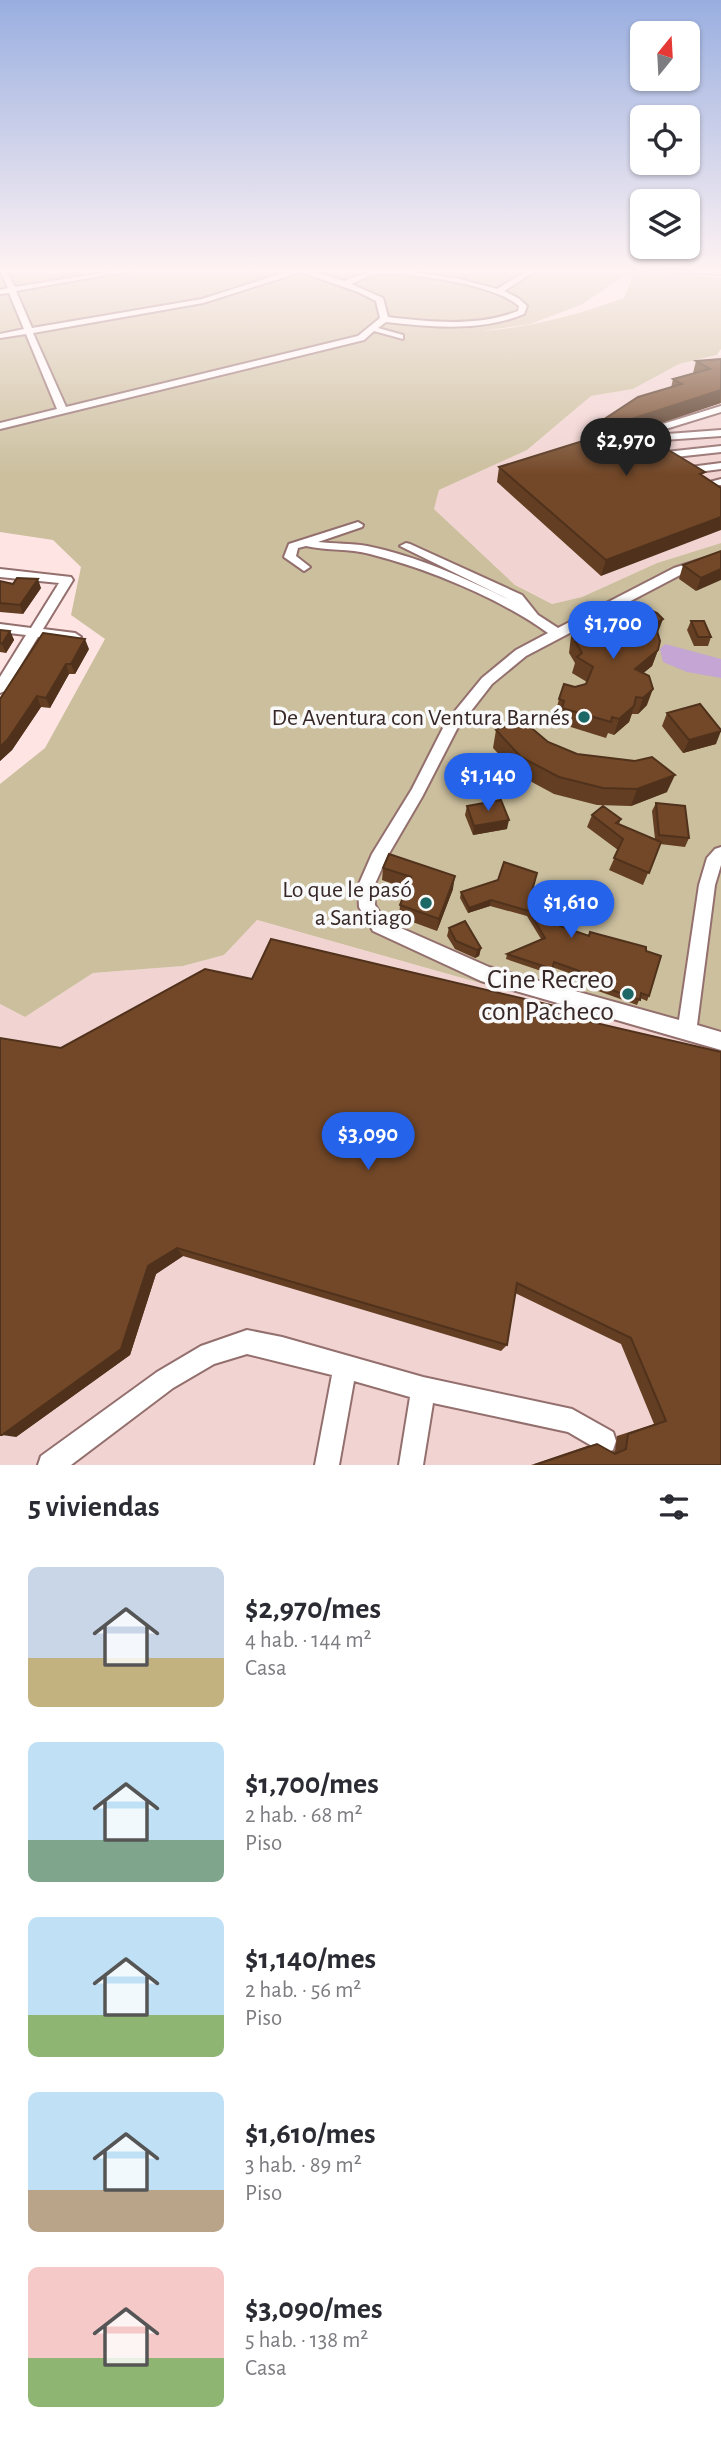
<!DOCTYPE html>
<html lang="es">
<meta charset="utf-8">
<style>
body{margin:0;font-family:"Alegreya Sans",sans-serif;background:#f2f2f3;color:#2b2b33;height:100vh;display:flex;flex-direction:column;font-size:26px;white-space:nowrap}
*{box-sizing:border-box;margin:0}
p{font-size:23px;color:#7c7c81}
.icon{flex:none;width:38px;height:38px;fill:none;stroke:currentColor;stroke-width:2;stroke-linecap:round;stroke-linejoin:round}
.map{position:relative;height:1465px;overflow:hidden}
.drawer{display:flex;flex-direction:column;background:#fff;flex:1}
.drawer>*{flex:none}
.needle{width:46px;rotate:18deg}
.controls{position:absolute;left:630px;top:21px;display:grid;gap:14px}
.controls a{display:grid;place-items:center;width:70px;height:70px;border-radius:10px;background:#fff;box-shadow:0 2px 5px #0004;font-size:35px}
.price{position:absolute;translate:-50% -60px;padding:0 16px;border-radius:24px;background:#2563eb;color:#fff;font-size:23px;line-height:46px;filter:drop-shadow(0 2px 4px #0008)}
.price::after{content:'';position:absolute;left:50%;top:42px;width:21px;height:16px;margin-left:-10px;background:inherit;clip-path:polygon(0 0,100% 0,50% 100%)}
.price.current{background:#222;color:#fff}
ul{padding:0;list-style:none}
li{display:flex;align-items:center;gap:21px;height:175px;padding:0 28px}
li span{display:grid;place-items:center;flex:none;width:196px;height:140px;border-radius:10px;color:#555}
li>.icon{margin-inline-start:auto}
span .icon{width:84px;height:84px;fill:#fffc;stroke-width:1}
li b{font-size:30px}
h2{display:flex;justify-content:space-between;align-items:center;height:84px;padding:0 28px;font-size:30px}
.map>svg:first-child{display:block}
</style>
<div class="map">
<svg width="721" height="1465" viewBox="0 0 721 1465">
<rect width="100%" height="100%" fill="#fee5e4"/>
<path fill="#f1d4d2" d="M721 355V543L657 563 582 597 552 604 515 585 434 509 439 490 527 450 591 396 633 389 679 364Z
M256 920 721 1051V1465H0V1004L25 1017 93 973 183 966 224 955Z"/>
<path fill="#cbbf9e" d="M0 270H632L581 305 530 324 482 331C532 327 577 315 624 298L635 270 721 278V349L717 355 679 364 633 389 591 396 527 450 439 490 434 509 515 585 552 604 582 597 657 563 721 543V1051L257 920 224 955 183 966 93 973 25 1017 0 1004V784L45 748 105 639 71 615 81 567 53 540 0 532Z"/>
<path fill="#c4a5d4" d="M665 644 721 659V678L687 672 663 662 660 649Z"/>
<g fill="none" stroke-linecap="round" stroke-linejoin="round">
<g stroke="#936f6d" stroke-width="4">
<path id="minor" d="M0 270H5L15 287 120 270H134L16 291 32 328 202 299 293 270H310L344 281 374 270H399L459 279 497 289 529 270H537L504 291 518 298 527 306 524 314C481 332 431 327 386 322L378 328 403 335V339L374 331 364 340 0 429V423L57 409 26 334 0 338V334L24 329 9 293 0 294V290L8 288ZM301 272 358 292 376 301 380 318 358 336 66 407 33 333 203 303ZM385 273C419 275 494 284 519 306L518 311C478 327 429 322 388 317L383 298 351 284 371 275Z
M671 270H721V274L675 272Z
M721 406V412L659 431 654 435 721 430V436L649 441 639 438 653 427Z
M721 446V452L666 458 661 455 666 452Z
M721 463V469L690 473 685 470 690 467Z
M721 479V485L711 486 706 483Z
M358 522 363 525 362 527 318 542C334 544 351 543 367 546 418 556 469 580 516 603L400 546 406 543 410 544 522 595 538 615 558 628 674 568 721 553V560L682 574 526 656 492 684 457 729 422 797 387 857 374 886 375 905 385 921 489 967 679 1020 699 885 707 858 715 849 721 847V865L715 885 697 1025 721 1032V1050L481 981 373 931 359 907 358 886 372 854 412 789 446 722 482 678 516 650 548 633C499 598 429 569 370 554 349 548 327 551 306 546L298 548 296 556 310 567 304 571 284 557 289 544Z
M0 569 71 577 73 580 43 629 75 633 81 637 75 641 38 637 5 691 0 693V677L26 635 0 632V624L31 628 59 583 0 577Z
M247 1330 282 1337 423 1377 572 1409 613 1432 616 1441 613 1450 604 1453 568 1432 433 1403 423 1465H399L410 1397 354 1381 339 1465H315L332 1375 247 1354 214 1364 173 1388 71 1465H38L41 1456 157 1372 201 1346Z"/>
</g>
<use href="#minor" fill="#fff" fill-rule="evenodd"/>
</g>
<path fill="#633e22" d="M721 359V403L637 431 705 472 601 576 497 482 499 467 587 440 589 429 671 388 673 379 693 373 696 361Z
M721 551 696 591 679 579 683 565Z
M0 581 41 588 23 614 0 612Z
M575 620 658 633V650L652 666 643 673 647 705 638 714H632L629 722 614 735 608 733 606 738 558 723 560 717 555 715 559 699 575 687 586 684 587 682 572 673 575 663 569 653 571 636Z
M691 621 711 637 708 646H694L687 630Z
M0 630 10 631 14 640 6 653 0 652Z
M89 649 75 674H69L50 708 41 707 12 750 0 761V699Z
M667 713 716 744 683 753 662 726Z
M496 730 548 742 667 792 631 806 597 805 554 794 517 774 493 748Z
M656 803 689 838 685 847 660 844 643 885 609 870 618 850 587 827 592 815 621 819 619 824 655 839 652 811Z
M467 806 507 829 473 835 465 815Z
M383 868 453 889 437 931 399 917 400 905 407 889 382 880Z
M461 892 530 898 540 913 560 926 588 936 590 932 649 996 647 1001 640 998 637 1005 587 987 586 979 552 967 550 974 506 959 507 954 541 939 527 916 490 906 468 913 460 898Z
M449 928 481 948 479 956 475 958 455 949 447 936Z
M252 979 557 1014 721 1465H531L587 1446 597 1444 612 1452 615 1451 617 1436 654 1424 621 1344 515 1293 507 1345 501 1351 183 1256 156 1274 130 1355 16 1437 61 1048Z"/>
<path fill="#50321c" d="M721 390 720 403 619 437 622 422Z
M721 517V530L601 576 606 560Z
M721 569V580L696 591 701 578Z
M38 579 41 588 23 614 20 605Z
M663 619 657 635 655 624Z
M10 631 14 640 6 653 2 644Z
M85 639 89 649 75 674 71 664Z
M658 650 652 666 629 685 635 669Z
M66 664 69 674 50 708 46 698Z
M653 689 647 705 638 714 643 698Z
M37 696 41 707 12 750 0 761V747Z
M634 706 629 722 614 735 619 719Z
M721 731 716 744 683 753 689 740Z
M675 775 667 792 631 806 637 789Z
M509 820 507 829 473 835 474 826Z
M455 876 453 889 437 931 439 919Z
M491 900 490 906 468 913 469 908Z
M481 948 479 956 475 958 477 950Z
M177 1248 183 1256 156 1274 130 1355 16 1437 2 1435 148 1266Z"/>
<path fill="#734828" stroke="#50321c" stroke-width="2" d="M721 359V390L622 422 705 472 700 474 721 488V517L606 560 499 467 602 435 589 429 638 397 682 384 673 379 710 369 696 361Z
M721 551V569L701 578 683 565Z
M17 578 38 579 20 605 0 603V581L13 584Z
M636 603 657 613 663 619 655 624 660 641 658 650 635 669 649 676 653 689 643 698 636 697 634 706 619 719 612 717 611 722 562 708 564 701 559 699 564 684 575 687 586 684 593 667 577 657 582 653 573 637 575 620 597 608 626 610Z
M691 621H704L711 637H698Z
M0 630 10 631 2 644 0 643Z
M43 633 85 639 71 664H66L46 698 37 696 8 739 0 747V699Z
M700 704 721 730V731L689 740 667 713Z
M522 720 548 742 577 754 635 761 652 757 675 775 637 789 603 788 559 777 521 757 496 730Z
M501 800 509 820 474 826 467 806Z
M656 803 685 806 689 838 659 835Z
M603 806 621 819 616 823 661 842 649 873 614 858 623 839 592 815Z
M389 854 455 876 439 919 400 905 411 877 383 868Z
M504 862 537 873 530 898 540 913 561 921 560 926 589 936 590 932 646 947V951L661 956 649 996 641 993 640 1000 589 982 588 974 554 962 552 969 507 954 545 938 529 911 491 900 469 908 461 892 498 880Z
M465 921 481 948 477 950 456 941 449 928Z
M271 939 559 1007 557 1014 721 1052V1465H535L597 1444 615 1454 626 1449 628 1434 666 1421 631 1338 517 1283 507 1345 177 1248 148 1266 121 1349 2 1435H0V1038L61 1048 205 969 252 979Z"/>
<linearGradient id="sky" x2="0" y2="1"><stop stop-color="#99aee0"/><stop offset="0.57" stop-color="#fff3f3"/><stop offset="1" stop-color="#fff3f3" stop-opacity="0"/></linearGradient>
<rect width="721" height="475" fill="url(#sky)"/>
<g fill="#1b6867" stroke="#f9f9f9" stroke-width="2.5">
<circle cx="584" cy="717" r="7"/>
<circle cx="426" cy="903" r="7"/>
<circle cx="628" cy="994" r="7"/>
</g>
<g text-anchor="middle" stroke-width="7" stroke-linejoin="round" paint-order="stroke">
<g font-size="24" fill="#372827" stroke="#f9f9f9" text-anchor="end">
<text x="570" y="725">De Aventura con Ventura Barnés</text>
<text x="412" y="897">Lo que le pasó<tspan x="412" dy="28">a Santiago</tspan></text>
</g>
<g font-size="28" fill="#372827" stroke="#f9f9f9" text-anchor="end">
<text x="614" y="988">Cine Recreo<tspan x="614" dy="32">con Pacheco</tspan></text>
</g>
</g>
</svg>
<div class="controls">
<a><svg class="needle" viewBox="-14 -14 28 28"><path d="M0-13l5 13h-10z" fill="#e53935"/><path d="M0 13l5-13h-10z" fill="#7c7c81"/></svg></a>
<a><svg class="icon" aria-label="locate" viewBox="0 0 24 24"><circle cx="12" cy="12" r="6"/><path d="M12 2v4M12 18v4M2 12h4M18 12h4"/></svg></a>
<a><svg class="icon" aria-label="layers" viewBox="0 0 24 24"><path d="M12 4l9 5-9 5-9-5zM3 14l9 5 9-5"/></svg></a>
</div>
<b class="price current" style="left:626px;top:478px">$2,970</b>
<b class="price" style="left:613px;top:661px">$1,700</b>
<b class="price" style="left:488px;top:813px">$1,140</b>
<b class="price" style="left:571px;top:940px">$1,610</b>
<b class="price" style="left:368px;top:1172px">$3,090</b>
</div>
<section class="drawer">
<h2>5 viviendas<svg class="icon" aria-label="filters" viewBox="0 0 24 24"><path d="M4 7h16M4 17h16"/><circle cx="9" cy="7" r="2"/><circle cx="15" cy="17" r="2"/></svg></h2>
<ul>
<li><span style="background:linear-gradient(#c9d6e8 65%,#c2b280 0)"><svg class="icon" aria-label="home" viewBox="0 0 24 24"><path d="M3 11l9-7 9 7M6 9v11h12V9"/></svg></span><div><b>$2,970/mes</b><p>4 hab. · 144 m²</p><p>Casa</p></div></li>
<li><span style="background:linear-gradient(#bfe0f5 70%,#7fa58c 0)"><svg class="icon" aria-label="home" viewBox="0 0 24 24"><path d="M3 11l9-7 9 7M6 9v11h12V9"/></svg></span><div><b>$1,700/mes</b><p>2 hab. · 68 m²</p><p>Piso</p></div></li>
<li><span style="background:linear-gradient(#bfe0f5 70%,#8fb573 0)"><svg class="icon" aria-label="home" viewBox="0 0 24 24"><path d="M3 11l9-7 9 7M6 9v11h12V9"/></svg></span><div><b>$1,140/mes</b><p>2 hab. · 56 m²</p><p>Piso</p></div></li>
<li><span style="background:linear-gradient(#bfe0f5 70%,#b9a48a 0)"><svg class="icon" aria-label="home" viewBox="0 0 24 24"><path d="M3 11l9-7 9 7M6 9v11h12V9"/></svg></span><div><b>$1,610/mes</b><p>3 hab. · 89 m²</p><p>Piso</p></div></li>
<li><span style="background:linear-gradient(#f6c9c9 65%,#8fb573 0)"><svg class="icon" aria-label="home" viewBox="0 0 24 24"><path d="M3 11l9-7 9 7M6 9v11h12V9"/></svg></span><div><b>$3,090/mes</b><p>5 hab. · 138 m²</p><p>Casa</p></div></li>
</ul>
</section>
